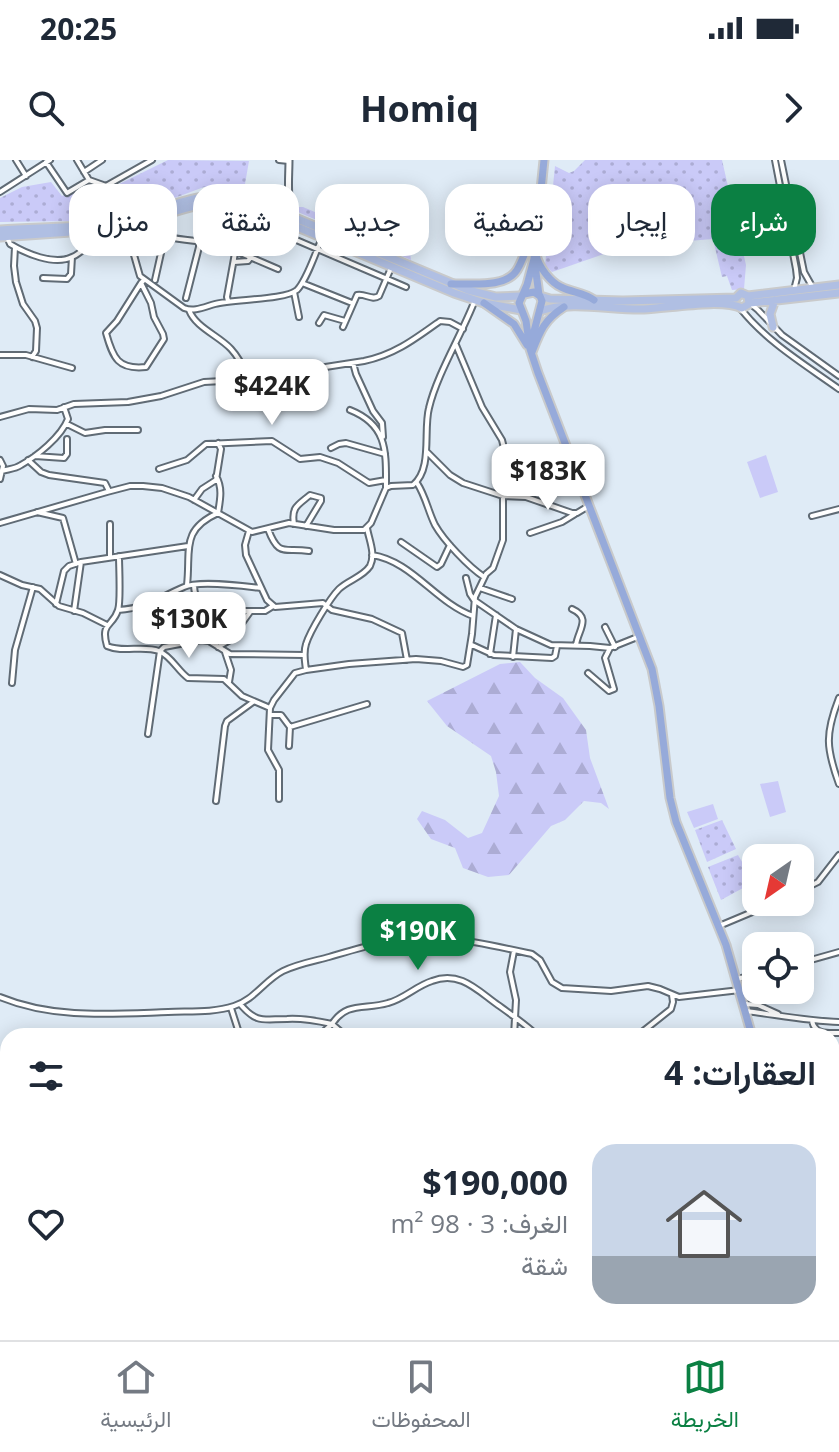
<!DOCTYPE html>
<html lang="ar">
<meta charset="utf-8">
<style>
body{margin:0;font-family:"Open Sans",Vazirmatn,sans-serif;background:#f6f6f7;color:#1f2937;direction:rtl;height:100vh;display:flex;flex-direction:column;font-size:30px;white-space:nowrap}
*{box-sizing:border-box;margin:0}
p{font-size:26px;color:#747a83}
.icon{flex:none;width:44px;height:44px;fill:none;stroke:currentColor;stroke-width:2;stroke-linecap:round;stroke-linejoin:round}
.map{position:relative;flex:1;overflow:hidden;direction:ltr}
.panel{position:absolute;left:0px;top:868px;width:840px;height:312px;display:flex;flex-direction:column;background:#fff;border-radius:24px 24px 0 0;box-shadow:0 4px 20px #0003;direction:rtl}
.panel>*{flex:none}
.top-card{position:absolute;left:24px;top:24px;width:792px;height:72px;direction:rtl;display:flex;gap:16px}
.needle{width:52px;rotate:214deg}
.fabs{position:absolute;left:742px;top:684px;display:grid;gap:16px}
.fabs a{display:grid;place-items:center;width:72px;height:72px;border-radius:16px;background:#fff;box-shadow:0 4px 20px #0003;font-size:40px}
.price{position:absolute;translate:-50% -68px;padding:0 18px;border-radius:16px;background:#fff;color:#222;font-size:26px;line-height:52px;filter:drop-shadow(0 2px 4px #0008)}
.price::after{content:'';position:absolute;left:50%;top:48px;width:24px;height:18px;margin-left:-12px;background:inherit;clip-path:polygon(0 0,100% 0,50% 100%)}
.price.active{background:#0b8043;color:#fff}
ul{padding:0;list-style:none}
li{display:flex;align-items:center;gap:24px;height:200px;padding:0 24px}
li span{display:grid;place-items:center;flex:none;width:224px;height:160px;border-radius:24px;color:#555}
li>.icon{margin-inline-start:auto}
span .icon{width:96px;height:96px;fill:#fffc;stroke-width:1}
li b{font-size:34px}
h2{display:flex;justify-content:space-between;align-items:center;height:96px;padding:0 24px;font-size:34px}
.tag{padding:0 28px;border-radius:24px;background:#fff;box-shadow:0 4px 20px #0003;font-size:28px;line-height:72px}
.tag.active{background:#0b8043;color:#fff}
.status{display:flex;justify-content:space-between;align-items:center;height:56px;padding:0 40px;background:#fff;direction:ltr}
.status svg{height:22px;fill:currentColor}
header{display:flex;justify-content:space-between;align-items:center;height:104px;padding:0 24px;background:#fff;font-size:36px;font-weight:700}
.tabs{display:flex;justify-content:space-around;align-items:center;height:112px;border-top:2px solid #e0e1e3;background:#fff;font-size:22px;color:#747a83}
.tabs a{display:grid;justify-items:center;gap:4px}
.tabs .active{color:#0b8043}
.map>svg:first-child{display:block}
</style>
<div class="status"><b>20:25</b><svg viewBox="0 0 49 12"><path d="M0 12V9h3v3zM5 12V6h3v6zM10 12V3h3v9zM15 12V0h3v12zM26 1h20v11H26zM47 4h2v5h-2z"/></svg></div>
<header><svg class="icon" aria-label="forward" viewBox="0 0 24 24"><path d="M9 5l7 7-7 7"/></svg>Homiq<svg class="icon" aria-label="search" viewBox="0 0 24 24"><circle cx="10" cy="10" r="6"/><path d="M15 15l6 6"/></svg></header>
<div class="map">
<svg width="839" height="1180" viewBox="0 0 839 1180">
<defs>
<pattern id="grass-dots" width="8" height="8" patternUnits="userSpaceOnUse" patternTransform="scale(2)"><rect width="8" height="8" fill="#cacaf8"/><path d="M2 2h.1M6 6h.1" fill="none" stroke="#acacd4" stroke-width="1.8" stroke-linecap="round"/></pattern>
<pattern id="forest-firs" width="22" height="20" patternUnits="userSpaceOnUse" patternTransform="scale(2)"><rect width="22" height="20" fill="#cacaf8"/><path d="M5 1l3.5 6h-7zM16 11l3.5 6h-7z" fill="#acacd4"/></pattern>
</defs>
<rect width="100%" height="100%" fill="#dfebf6"/>
<path fill="url(#grass-dots)" d="M168 0 249 1 245 24 204 27 129 55 75 61 0 62V38L22 27 51 22 62 36 89 24 107 30Z
M585 0H722L746 105 744 129 732 130 727 116 722 117 713 79 627 86 552 112 545 105 555 6 569 13 574 11Z
M297 47H303L410 92 411 100 388 90 387 86 372 80 368 82 298 52Z
M722 660 736 689 707 702 695 670Z
M738 695 754 722 721 740 708 707Z
M832 1034H839V1108L832 1098Z"/>
<path fill="url(#forest-firs)" d="M520 502 535 518 563 538 586 570 590 598 609 649 601 643 584 641 565 660 551 666 509 715 488 717 463 708 455 688 431 679 417 659 422 651 445 660 468 678 482 673 499 636 496 612 491 596 447 566 427 541 500 504Z
M0 932 8 953V1108L0 1105Z
M74 1172H114L120 1180H69Z"/>
<path fill="#cacaf8" d="M766 295 778 332 760 338 747 302Z
M778 621 786 652 770 657 760 624Z
M713 644 718 659 694 668 687 652Z"/>
<g fill="none" stroke-linecap="round" stroke-linejoin="round">
<path stroke="#88dff0" stroke-width="2" d="M832 980 839 973"/>
<g stroke="#606b75" stroke-width="8">
<path id="minor" d="M16 0 26 16
M77 0 89 20 106 26 152 0
M279 0 289 1
M775 0 796 109 797 118 794 130
M781 0 804 112 813 128
M46 2 67 33 89 20
M84 12 102 0
M0 32 50 0
M241 58 259 64 406 127
M147 61C157 80 177 78 196 81L199 83V87L186 138
M126 67 140 116 184 148C194 152 204 147 215 144 233 139 285 140 297 130 307 120 316 91 322 78
M7 77 10 84C25 93 54 106 72 97 82 93 89 83 98 79L99 71
M15 87 14 106 16 122 23 144 35 161 37 168 36 191 32 197
M236 91 278 109
M234 102 248 101 251 97
M43 118 67 119 71 114 72 97
M155 120 165 75
M141 123 151 143 154 157 163 174 164 179 146 207C118 210 113 198 106 173L117 161 141 123 144 120
M302 123 352 143
M294 132 299 157
M228 141 227 137 243 49
M752 145 758 150 782 175 839 216
M740 148C767 182 804 204 839 229
M189 150C196 168 218 175 231 189 243 202 238 206 257 217
M319 163 324 155 345 161
M343 167 357 135C365 133 372 141 379 136L391 108
M456 185 482 247 502 280 516 336
M0 195H26L72 208
M353 203 356 214 373 251 382 263 383 277
M242 220 246 234 250 239 270 240 286 236 314 243
M350 250C388 265 386 292 386 328
M0 257 29 249 57 250 74 244 128 242 161 236 204 222 242 220 364 201C394 195 415 179 440 161L450 162 463 169
M67 264 85 273 105 270H138
M331 288 339 284 346 283 385 294
M427 292 450 315 463 323 503 336 526 337 572 353H577L587 347
M35 296 64 298 67 294V279
M0 300 3 306 0 319
M28 300 41 312 49 315 105 323 109 331
M159 309 187 300 206 284 272 281 300 299 320 297 338 303 369 323 386 320
M2 311C9 309 15 309 21 305 37 296 61 277 68 259L64 247
M417 323C426 337 428 351 435 365 444 381 469 407 484 417
M194 340 202 329 216 320 221 289 218 283
M37 352 63 358 76 404
M812 356 839 349
M0 363 107 332 130 326H143L162 328 189 337 252 372 289 363 334 370H364L371 363 386 328 391 326 413 325C433 309 423 271 429 248 437 214 462 174 475 140
M294 364C291 347 298 345 310 335L321 338V341L306 366
M268 369C279 398 284 387 309 391
M249 371 245 385 246 395 267 440 275 447 323 443 332 450 372 459 402 473 407 500
M530 373 562 362 575 354
M401 382 437 407 441 404 450 385
M372 395C412 401 435 442 473 456
M119 396C119 407 121 442 118 450 113 467 100 462 107 486 123 493 143 485 159 491 171 496 178 511 188 518L224 519 242 536 270 548
M110 397V364
M0 415 22 425 40 429 59 446 83 453 107 465
M466 418 470 434 474 440 516 469 551 485 590 486 610 488 640 476
M187 425C191 391 180 370 218 353 220 341 223 328 216 316
M194 425C194 445 210 460 209 481
M480 428 512 439
M56 444 64 411 69 406 81 402 188 386
M572 449C592 458 578 470 576 485
M118 450C148 448 158 438 184 427 199 420 244 426 261 428
M74 451 81 402
M241 451H265L273 446
M605 467 615 487
M472 485 494 495 552 498 555 496 557 486
M218 487 230 480 250 452
M225 492 231 510 229 522
M490 494 496 455
M513 497 516 469
M306 510C305 501 303 493 306 484 310 471 330 438 339 429 348 420 363 417 370 406 376 394 369 380 367 368
M588 513 609 531 614 529 605 498 610 488
M12 523 15 490 33 427
M839 538C825 574 826 588 839 624
M270 555H281L290 567 289 586
M290 567 367 544
M148 574 160 491 164 487 201 480 209 481 230 494 304 495
M279 639V610L268 590 270 548 274 540 295 513 306 510 349 504 416 499 441 501 463 507 467 505 472 474 475 437 486 414 493 408 503 380V336
M216 641 225 566 227 561 253 542
M800 731 818 722 839 695
M719 766 776 742
M514 791 510 812 516 840 514 876
M800 803 839 792
M737 819 756 814
M0 837C53 859 111 854 168 852 189 851 213 853 234 846 254 840 265 820 283 811 297 804 314 801 329 797 360 788 391 778 424 777 456 777 500 787 532 794L540 800 552 822 562 828 611 831 648 826 660 829 679 837 740 830
M240 844C257 864 263 859 287 859 302 858 318 861 332 864 347 841 365 850 388 843 404 839 416 826 432 821 460 810 478 831 498 845 512 855 525 864 538 876
M745 844 758 845 778 854
M231 848 240 876
M746 851C778 855 807 861 839 862
M812 861C815 875 828 873 839 873
M319 876 332 864 346 876
M637 876 671 849 673 842 672 835
M832 901 835 915 839 921
M832 1004 839 997
M832 1010H839
M832 1147 839 1140
M436 1180 440 1172
M804 1180 809 1172"/>
</g>
<g stroke="#606b75" stroke-width="9">
<path id="tertiary" d="M289 0C289 18 286 40 294 56"/>
</g>
<g stroke="#c9cacb" stroke-width="11">
<path id="primary" d="M0 70C37 67 76 69 112 62 168 53 197 23 257 42L468 130 496 137 521 136
M0 77 113 69C175 59 197 28 264 53L454 133 484 143 521 150
M540 136 550 139 623 141 736 138 741 133 748 136 839 125
M750 143 839 133
M540 151C572 140 611 150 644 149 669 148 722 138 742 148L749 144 748 136
M773 167 770 154 775 140"/>
</g>
<g stroke="#c9cacb" stroke-width="11">
<path id="trunk" d="M544 0 534 99 527 125 519 143 526 161 530 189 538 213 652 509 659 546 670 638 676 662 726 785 752 876
M536 95C539 107 550 122 561 127 573 133 583 132 594 140
M535 105 539 135
M451 124C470 123 505 129 517 110 525 97 528 81 535 68
M524 134 534 132 540 136 542 141 532 179
M484 143 514 164 527 185
M532 192C540 171 544 160 564 147
M832 1124 839 1133"/>
</g>
<use href="#minor" stroke="#fff" stroke-width="4"/>
<use href="#tertiary" stroke="#fff" stroke-width="5"/>
<use href="#primary" stroke="#b0bfe3" stroke-width="7"/>
<use href="#trunk" stroke="#96aada" stroke-width="7"/>
</g>
</svg>
<div class="fabs">
<a><svg class="needle" viewBox="-14 -14 28 28"><path d="M0-13l5 13h-10z" fill="#e53935"/><path d="M0 13l5-13h-10z" fill="#747a83"/></svg></a>
<a><svg class="icon" aria-label="locate" viewBox="0 0 24 24"><circle cx="12" cy="12" r="6"/><path d="M12 2v4M12 18v4M2 12h4M18 12h4"/></svg></a>
</div>
<b class="price" style="left:272px;top:267px">$424K</b>
<b class="price" style="left:548px;top:352px">$183K</b>
<b class="price" style="left:189px;top:500px">$130K</b>
<b class="price active" style="left:418px;top:812px">$190K</b>
<div class="top-card">
<a class="tag active">شراء</a>
<a class="tag">إيجار</a>
<a class="tag">تصفية</a>
<a class="tag">جديد</a>
<a class="tag">شقة</a>
<a class="tag">منزل</a>
</div>
<section class="panel">
<h2>العقارات: 4<svg class="icon" aria-label="filters" viewBox="0 0 24 24"><path d="M4 7h16M4 17h16"/><circle cx="9" cy="7" r="2"/><circle cx="15" cy="17" r="2"/></svg></h2>
<ul>
<li><span style="background:linear-gradient(#c9d6e8 70%,#9aa5b1 0)"><svg class="icon" aria-label="home" viewBox="0 0 24 24"><path d="M3 11l9-7 9 7M6 9v11h12V9"/></svg></span><div><b>$190,000</b><p>الغرف: 3 · 98 m²</p><p>شقة</p></div><svg class="icon" aria-label="heart" viewBox="0 0 24 24"><path d="M12 20l-8-8c-3-5 5-10 8-4 3-6 11-1 8 4z"/></svg></li>
</ul>
</section>
</div>
<nav class="tabs">
<a class="active"><svg class="icon" aria-label="map" viewBox="0 0 24 24"><path d="M3 6l6-2 6 2 6-2v14l-6 2-6-2-6 2zM9 4v14M15 6v14"/></svg>الخريطة</a>
<a><svg class="icon" aria-label="saved" viewBox="0 0 24 24"><path d="M7 4h10v16l-5-4-5 4z"/></svg>المحفوظات</a>
<a><svg class="icon" aria-label="home" viewBox="0 0 24 24"><path d="M3 11l9-7 9 7M6 9v11h12V9"/></svg>الرئيسية</a>
</nav>
